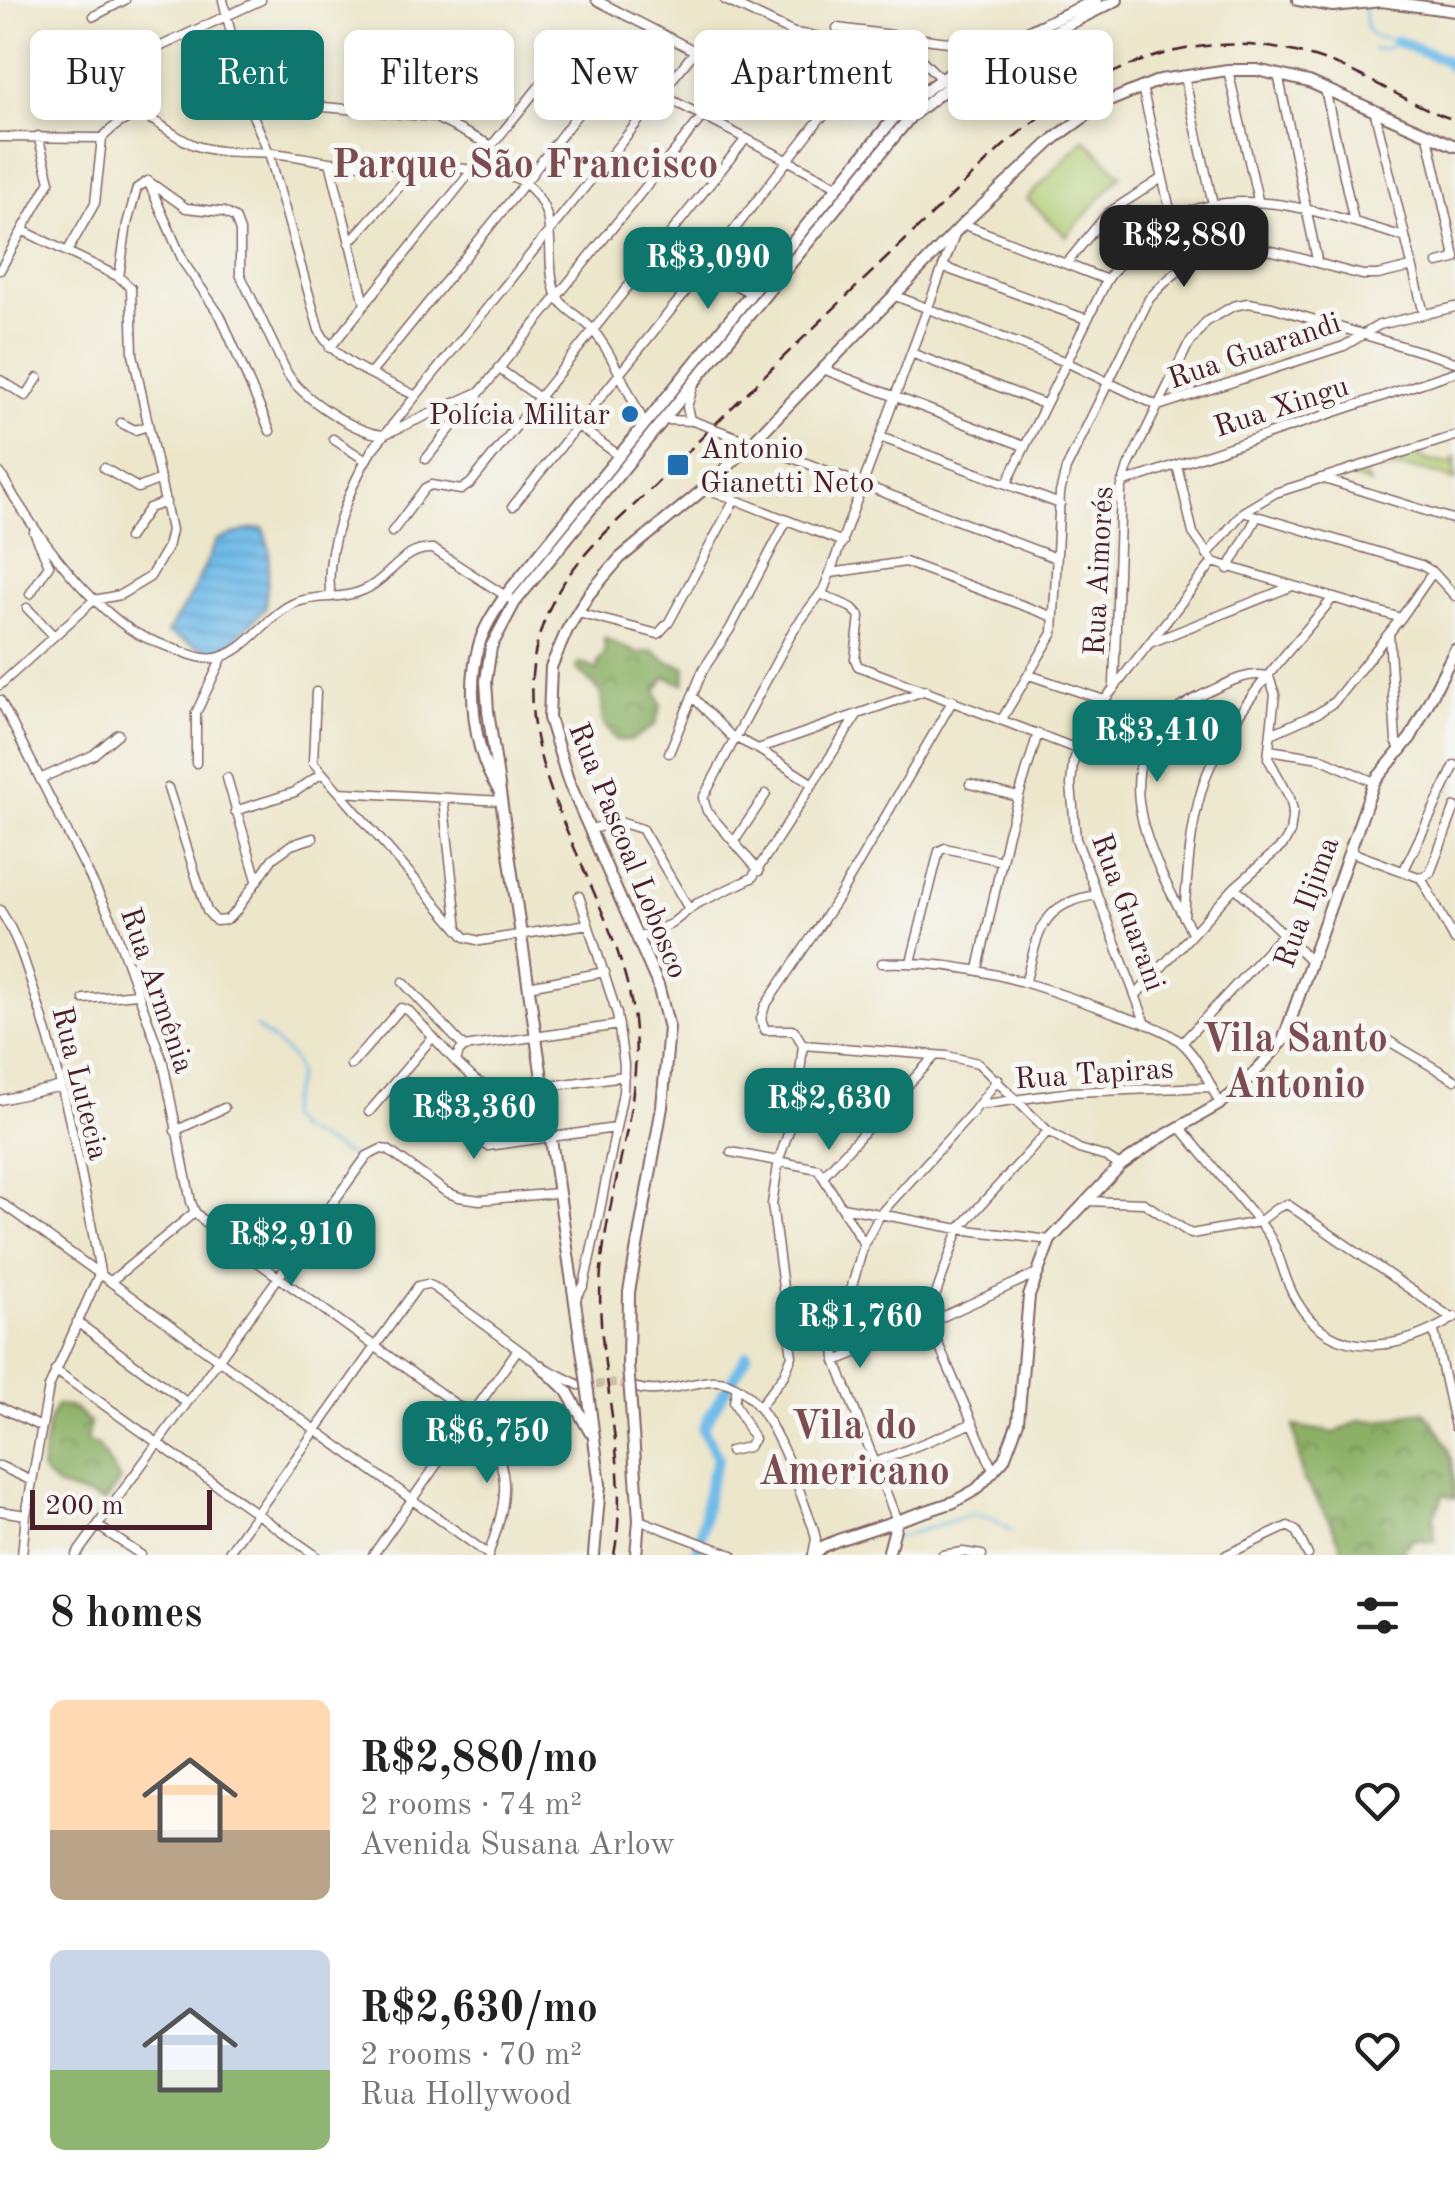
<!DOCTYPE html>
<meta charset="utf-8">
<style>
body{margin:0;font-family:"Old Standard TT",serif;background:#f2f2f2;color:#222;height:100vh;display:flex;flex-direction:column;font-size:38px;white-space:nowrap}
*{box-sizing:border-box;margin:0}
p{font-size:32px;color:#767676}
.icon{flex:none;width:55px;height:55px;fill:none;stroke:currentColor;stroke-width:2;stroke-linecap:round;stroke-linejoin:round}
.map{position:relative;height:1555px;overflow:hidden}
.details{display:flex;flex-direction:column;background:#fff;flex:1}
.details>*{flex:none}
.top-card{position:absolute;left:30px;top:30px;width:1395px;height:90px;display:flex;gap:20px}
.scale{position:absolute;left:30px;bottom:25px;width:182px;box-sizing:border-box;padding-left:10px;border:5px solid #4a1f2b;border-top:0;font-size:28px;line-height:35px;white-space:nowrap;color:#4a1f2b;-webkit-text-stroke:8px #f6f6f2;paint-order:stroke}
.price{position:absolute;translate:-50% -85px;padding:0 22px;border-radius:20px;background:#0f766e;color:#fff;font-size:32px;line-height:65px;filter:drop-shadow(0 2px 5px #0008)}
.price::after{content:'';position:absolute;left:50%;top:60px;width:30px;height:22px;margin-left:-15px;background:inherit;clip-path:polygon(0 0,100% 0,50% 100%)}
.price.on{background:#222;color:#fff}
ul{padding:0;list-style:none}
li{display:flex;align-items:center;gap:30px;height:250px;padding:0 50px}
li span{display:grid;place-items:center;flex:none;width:280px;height:200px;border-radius:15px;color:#555}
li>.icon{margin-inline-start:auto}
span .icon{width:120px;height:120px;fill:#fffc;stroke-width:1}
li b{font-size:42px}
h2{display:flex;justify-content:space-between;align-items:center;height:120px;padding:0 50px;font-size:42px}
.pill{padding:0 35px;border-radius:15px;background:#fff;box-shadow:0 5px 15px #0003;font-size:35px;line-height:90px}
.pill.on{background:#0f766e;color:#fff}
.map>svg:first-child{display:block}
</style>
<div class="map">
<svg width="1455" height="1555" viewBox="0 0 1455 1555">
<defs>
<pattern id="forest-crowns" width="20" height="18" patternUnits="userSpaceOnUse" patternTransform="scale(2.5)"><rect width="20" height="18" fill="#8cb166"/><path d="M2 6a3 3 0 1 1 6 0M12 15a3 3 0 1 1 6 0" fill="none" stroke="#748f54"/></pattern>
<pattern id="water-rules" width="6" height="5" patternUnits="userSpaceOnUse" patternTransform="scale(2.5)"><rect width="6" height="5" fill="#70bbe9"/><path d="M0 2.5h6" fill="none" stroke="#62a0c8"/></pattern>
</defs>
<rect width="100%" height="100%" fill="#f6f6f2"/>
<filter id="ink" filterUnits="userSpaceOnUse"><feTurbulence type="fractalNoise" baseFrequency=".01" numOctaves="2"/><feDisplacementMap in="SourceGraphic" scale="20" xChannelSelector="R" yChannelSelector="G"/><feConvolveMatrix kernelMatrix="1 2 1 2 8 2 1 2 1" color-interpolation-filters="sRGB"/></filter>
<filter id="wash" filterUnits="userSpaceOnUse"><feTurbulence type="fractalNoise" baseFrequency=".0048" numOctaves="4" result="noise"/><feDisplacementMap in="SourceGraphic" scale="40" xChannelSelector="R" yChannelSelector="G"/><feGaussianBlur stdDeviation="2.25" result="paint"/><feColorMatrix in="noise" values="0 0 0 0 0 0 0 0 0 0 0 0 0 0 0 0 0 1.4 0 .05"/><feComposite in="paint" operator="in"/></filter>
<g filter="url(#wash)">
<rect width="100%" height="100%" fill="#ece6ca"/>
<path fill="url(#forest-crowns)" stroke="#6b6848" stroke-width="2.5" d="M604 638 637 653 653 651 668 662 686 667 684 684 666 677 656 691 661 705 655 725 630 741 616 740 603 723 602 694 576 668 579 663 598 670V661L605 654Z
M56 1405 74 1408 90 1423 86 1440 98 1446 120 1480 105 1502 56 1486 41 1470 48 1424Z
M1424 1411C1451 1445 1455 1456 1455 1498L1444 1494 1434 1516 1435 1541 1414 1539 1402 1549 1405 1555H1345L1330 1521 1302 1477 1294 1426 1335 1433 1360 1420 1380 1421Z"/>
<path fill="#b0ce75" stroke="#7d7650" stroke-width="2.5" d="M1084 139 1121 175 1066 236 1027 199Z
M1415 452C1421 462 1440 463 1452 463L1455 458V481C1424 467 1400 467 1366 469L1363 473 1370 484 1343 474Z"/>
<path fill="url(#water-rules)" stroke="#5d6d8a" stroke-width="2.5" d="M263 528 270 551 265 609 223 650 207 651 167 633 190 597 217 540 250 529Z"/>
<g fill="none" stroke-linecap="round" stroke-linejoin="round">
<path stroke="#70bbe9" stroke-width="2.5" d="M1364 4 1366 27 1372 36 1396 41
M1373 50 1387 48 1395 43
M256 1027C269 1039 300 1056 297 1076 295 1091 287 1101 287 1117L297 1129 352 1157
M896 1538 971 1515 992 1518 1011 1531"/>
<path stroke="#70bbe9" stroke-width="11" d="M1396 41 1445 60 1455 70
M696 1555C706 1522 704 1491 718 1458L703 1429C715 1402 734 1380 747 1355"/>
</g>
</g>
<g filter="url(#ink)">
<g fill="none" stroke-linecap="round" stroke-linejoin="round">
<path stroke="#ccbeaa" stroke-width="8" stroke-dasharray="8 4" stroke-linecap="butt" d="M584 1385 617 1383 634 1387"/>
<g stroke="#836563" stroke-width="11">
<path id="minor" d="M223 0 248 104 269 153 319 330C336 364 382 378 414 395
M596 0 823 117
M725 0 794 33 903 49 922 60 943 81
M94 16 125 0
M837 28 988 47 994 51
M824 57 890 93 905 87 922 60
M118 66 261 0
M1228 70 1258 200
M1278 74 1317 260
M1184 76 1213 204
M1142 87 1183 267
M1325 89 1354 222
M297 102 313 106 434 117 492 146
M1374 109 1424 314
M1428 136 1455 257
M0 137 102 138C148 91 157 134 200 147 223 154 246 151 269 153 289 154 309 159 329 162 369 166 500 163 525 183 563 214 543 254 555 291 560 308 580 316 591 328 612 351 628 394 644 422
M330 162 365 304
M148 181 186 208 224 212 235 218 240 231V274L287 373C302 398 354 432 383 435L479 392
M148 181 184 263 221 317 270 431
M963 224 1107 280
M349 243 416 168
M67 252 95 203 102 138
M1438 263 1455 259
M1066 264 1108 213 1162 178
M943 267 1086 319
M704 269 749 292
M0 270 50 181 38 136
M119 277 127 224 137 188 148 181
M893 295 1066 362 1158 406
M330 348 557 64 572 52 612 69 837 186
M911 353 1044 404
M498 368 617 454
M823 369 1024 446
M372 372 525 183 612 69
M0 380 26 396 38 378
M1158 406 1344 346 1379 325 1455 307
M665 420 693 421
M690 420 687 407 693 387
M121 423 135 430 148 426
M880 437 1060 504
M333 439 365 460
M769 449 1056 558
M426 459 702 117
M1177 465 1193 533 1213 562 1401 618
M104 468 138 488 161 479
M0 473C29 525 81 597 131 630 145 639 163 645 180 651 192 655 203 660 216 658 249 652 267 613 297 602 318 594 343 600 364 590 390 579 402 547 433 549L515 602
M1321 478 1455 520
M1007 483 1107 280C1189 163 1291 203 1404 237
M1122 483 1455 372
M705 488 843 542
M513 506 704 269 839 94
M1243 512 1421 565 1433 572 1455 596
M392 532 425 488 431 485 461 490 471 483 745 140
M128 538 149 508 166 502
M1207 555 1243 512 1275 493 1455 436
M1228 569 1257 517
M831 573 905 562 1054 617
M30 594 49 565 34 532
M821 594 852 608 860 616 855 659 858 666 1077 749
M331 597C323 553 349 487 372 450L696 50
M27 608 53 635
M578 613 658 634 669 622 735 499
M1389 634 1396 741 1401 751
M1150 643 1290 587
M1029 675 1104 700
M0 685 94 600 120 595 150 577 167 548 171 530 133 354 131 288 119 277 24 231
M1114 685 1121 490 1128 467 1187 347 1206 322 1233 306 1248 303 1272 307 1455 362
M316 692 313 762 465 937 480 941 588 924
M692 696 730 735 758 749 926 690
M0 700 111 918 163 1062 191 1202 195 1212 213 1230 472 1416C515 1465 509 1498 488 1555
M1002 719 1053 633 1060 493 1066 469 1149 299C1224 214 1274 256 1363 275H1378L1411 267
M1082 732 1141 753
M1271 734 1318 713 1334 702 1401 618 1433 572
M758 749 813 784
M1269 750 1320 758 1374 782
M669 753 703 670 730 629 787 520
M196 763V713L223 656
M227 778 257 880
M40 779 93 755 118 734
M970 784 1018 797
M168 788 207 911 216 921 227 920 236 911 273 858 291 845 313 838
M340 792 502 801
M443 799 458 929
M235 811 295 792 322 773
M591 829 619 822 642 829 689 909
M734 842 766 794
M1351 852 1421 878
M1404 870 1455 765
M759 871 707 811 703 798 794 629 824 589 954 237
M1421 878 1430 873 1455 807
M1421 878 1455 940
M1235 887 1309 959
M0 910C20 940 29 976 40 1010 67 1096 84 1184 100 1272
M1184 917C1188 869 1190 819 1207 774 1233 708 1288 653 1332 599
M1192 932C1147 851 1092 748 1204 694 1222 686 1249 669 1269 677
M638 938 671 924 696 904 752 878 857 715
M911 962 939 851 945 848 1002 861
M882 963C970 960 1033 984 1114 1013 1138 1022 1165 1027 1184 1045 1200 1061 1210 1084 1220 1104
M978 969 1008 833 1038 733
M1026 980C1039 931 1041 903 1097 895
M403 982 464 1047
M528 986 605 972
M1136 995 1235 887 1283 845 1290 833 1293 811 1290 798 1268 758 1275 694 1269 677
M84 999 137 994
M1146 1024 1076 839 1071 785 1073 763 1089 720 1213 562
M1382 1037 1455 1080
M1182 1043 1284 933
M803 1045 794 1030H765L761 1019 765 1006 840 895 953 700
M803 1045 947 1056 978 1063 1048 1131 1079 1149 1106 1157 1120 1166
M464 1047 459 1052 456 1062 475 1080 498 1093 624 1076
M464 1047 619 1025
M351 1065 401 1008 409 1011 456 1062
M0 1100 62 1086
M421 1105 455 1133 488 1146 615 1128
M979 1105 1071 1092 1211 1087
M796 1111 877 1119
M369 1112 433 1037
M1180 1127 1259 1222 1277 1208 1287 1204 1453 1319
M175 1131 224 1108
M731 1152 818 1169 864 1244
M824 1175 935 1056
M1085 1201 1144 1203 1191 1234 1259 1222C1282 1248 1280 1273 1296 1300 1333 1364 1403 1350 1455 1317
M0 1202 489 1555
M842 1207 959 1229 1050 1240
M111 1281 195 1212
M575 1300 584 1285 599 1215 623 1092 624 1065 617 1014 579 896
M77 1322 186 1402
M1434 1331 1455 1427
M836 1361 929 1323 1035 1274
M55 1370 315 1555
M634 1387C658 1396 686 1383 711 1381 768 1376 796 1486 813 1527L816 1539 813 1554
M0 1407 41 1427
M759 1407 784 1375 792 1356 772 1204 779 1159 796 1111 803 1045
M730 1451 748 1447 754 1439 734 1402 737 1388
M877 1462 973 1423
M0 1466 32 1481
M994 1472 929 1323 930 1311 959 1229 1048 1131
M0 1511 26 1515
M639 1520 732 1555
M897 1521 836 1361 835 1346 864 1244 881 1213 973 1112 998 1079
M98 1526 141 1555
M22 1555 26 1515 49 1387 100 1272
M76 1555 367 1156 381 1149 388 1150 446 1192 459 1197 480 1200 557 1193
M227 1555 418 1286 427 1284 434 1287 541 1366 579 1385
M373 1555 518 1349
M942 1555 963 1552 982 1555
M1226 1555 1288 1526 1296 1531 1308 1555"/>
</g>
<g stroke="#836563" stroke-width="14">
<path id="major" d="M1298 0 1333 6 1381 1 1455 11
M498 789C473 752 467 687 479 645 484 627 495 611 505 596L897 114C949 64 1031 31 1096 0
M541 1366 567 1391 590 1432
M628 1366 629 1292 662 1107 669 1028 658 985 568 780 549 718 551 667 567 630 589 594 620 558 704 489 744 451 963 224 1055 138 1102 104 1160 80 1228 70H1257L1309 82 1455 146
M586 1377 488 711 486 681 491 647 515 602 911 116 957 80 1117 0
M589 1400 600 1485 594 1555
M631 1405 639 1520 636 1555
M814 1555 822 1547 838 1540 954 1502 977 1489 1004 1459 1018 1422 1029 1296 1050 1240 1120 1166 1155 1141 1220 1104 1245 1083 1283 1041 1374 782 1411 737 1455 650
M888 1555 897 1521"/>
</g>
<use href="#minor" stroke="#fff" stroke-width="8"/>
<use href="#major" stroke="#fff" stroke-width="10"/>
<path stroke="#4a1f2b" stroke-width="2.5" stroke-dasharray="15 8" stroke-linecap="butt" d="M614 1555C632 1461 594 1366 601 1271 607 1191 641 1112 635 1030 623 882 475 750 555 597 580 550 627 514 664 476 773 364 889 257 1002 147 1097 67 1197 18 1323 60 1369 75 1409 105 1455 120"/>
<g stroke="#836563" stroke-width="11" stroke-linecap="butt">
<path id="minor-bridge" d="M693 421 769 449"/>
</g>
<g stroke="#836563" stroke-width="14" stroke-linecap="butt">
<path id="major-bridge" d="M628 1366 631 1405
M586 1377 589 1400"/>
</g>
<use href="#minor-bridge" stroke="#fff" stroke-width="8"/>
<use href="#major-bridge" stroke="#fff" stroke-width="10"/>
</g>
</g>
<g fill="#1f6fb2" stroke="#f6f6f2" stroke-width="4">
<circle cx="630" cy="414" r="10"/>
<rect x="666" y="453" width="24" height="24" rx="5"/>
</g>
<g text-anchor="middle" stroke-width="10" stroke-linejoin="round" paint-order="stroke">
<g font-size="30" fill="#4a1f2b" stroke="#f6f6f2">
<text transform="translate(1254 350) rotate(-19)" y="10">Rua Guarandi</text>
<text transform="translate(1281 406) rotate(-18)" y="10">Rua Xingu</text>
<text transform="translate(1098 571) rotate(-87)" y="10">Rua Aimorés</text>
<text transform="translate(629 850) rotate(68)" y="10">Rua Pascoal Lobosco</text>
<text transform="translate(1306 902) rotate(-70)" y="10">Rua Iljima</text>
<text transform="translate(1129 912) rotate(70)" y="10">Rua Guarani</text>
<text transform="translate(158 990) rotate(71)" y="10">Rua Armênia</text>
<text transform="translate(1094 1073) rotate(-4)" y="10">Rua Tapiras</text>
<text transform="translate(81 1083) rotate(76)" y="10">Rua Lutecia</text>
</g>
<g font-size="30" fill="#4a1f2b" stroke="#f6f6f2" text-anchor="end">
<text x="610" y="424">Polícia Militar</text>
<text x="700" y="458" text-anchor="start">Antonio<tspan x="700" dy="34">Gianetti Neto</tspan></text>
</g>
<g font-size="40" font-weight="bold" fill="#7c4c50" stroke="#f6f6f2">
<text x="525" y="177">Parque São Francisco</text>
<text x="1295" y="1051">Vila Santo<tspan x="1295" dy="46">Antonio</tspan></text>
<text x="854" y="1438">Vila do<tspan x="854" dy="46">Americano</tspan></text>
</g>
</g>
</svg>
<div class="scale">200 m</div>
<b class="price on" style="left:1184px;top:290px">R$2,880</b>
<b class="price" style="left:708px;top:312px">R$3,090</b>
<b class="price" style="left:1157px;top:785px">R$3,410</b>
<b class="price" style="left:829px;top:1153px">R$2,630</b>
<b class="price" style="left:474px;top:1162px">R$3,360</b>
<b class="price" style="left:291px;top:1289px">R$2,910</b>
<b class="price" style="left:860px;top:1371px">R$1,760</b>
<b class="price" style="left:487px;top:1486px">R$6,750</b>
<div class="top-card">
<a class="pill">Buy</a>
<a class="pill on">Rent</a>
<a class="pill">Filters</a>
<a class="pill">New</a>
<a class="pill">Apartment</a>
<a class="pill">House</a>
</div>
</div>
<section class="details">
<h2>8 homes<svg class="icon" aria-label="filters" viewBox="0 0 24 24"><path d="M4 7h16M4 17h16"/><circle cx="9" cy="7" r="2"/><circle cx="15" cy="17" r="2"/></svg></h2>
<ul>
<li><span style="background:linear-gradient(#ffd9b3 65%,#b9a48a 0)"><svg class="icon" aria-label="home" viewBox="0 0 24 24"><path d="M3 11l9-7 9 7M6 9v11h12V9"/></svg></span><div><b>R$2,880/mo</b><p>2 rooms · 74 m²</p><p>Avenida Susana Arlow</p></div><svg class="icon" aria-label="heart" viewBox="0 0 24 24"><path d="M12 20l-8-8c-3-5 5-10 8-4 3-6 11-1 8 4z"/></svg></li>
<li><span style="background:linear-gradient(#c9d6e8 60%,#8fb573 0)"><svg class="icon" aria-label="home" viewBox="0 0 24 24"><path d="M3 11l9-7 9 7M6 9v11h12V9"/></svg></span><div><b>R$2,630/mo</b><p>2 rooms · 70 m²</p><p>Rua Hollywood</p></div><svg class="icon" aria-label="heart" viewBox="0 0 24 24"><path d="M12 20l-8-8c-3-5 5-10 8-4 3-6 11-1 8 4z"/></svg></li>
</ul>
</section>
